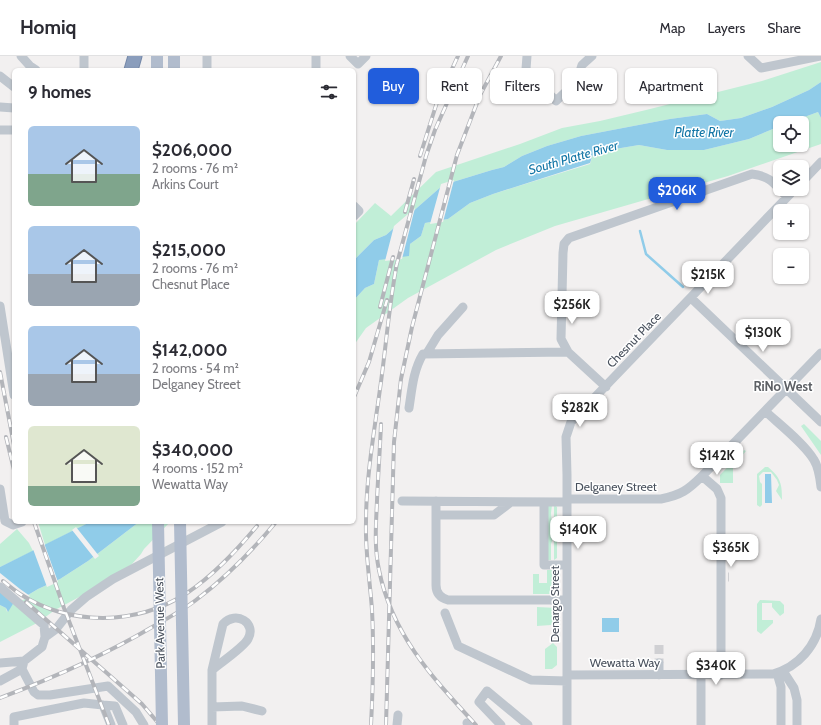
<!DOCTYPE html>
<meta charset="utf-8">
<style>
body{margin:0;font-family:Cabin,sans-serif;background:#f2f2f3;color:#2b2b33;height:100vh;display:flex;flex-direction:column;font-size:15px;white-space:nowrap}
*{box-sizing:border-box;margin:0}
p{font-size:13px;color:#7c7c81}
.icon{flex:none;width:22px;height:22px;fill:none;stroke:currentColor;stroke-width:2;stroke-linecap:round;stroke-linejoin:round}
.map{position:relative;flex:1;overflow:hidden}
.panel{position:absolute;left:12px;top:12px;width:344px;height:456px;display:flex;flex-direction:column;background:#fff;border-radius:6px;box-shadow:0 1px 3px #0004}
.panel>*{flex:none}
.top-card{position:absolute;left:368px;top:12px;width:380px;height:36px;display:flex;gap:8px}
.tools{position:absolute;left:773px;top:60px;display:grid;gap:8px}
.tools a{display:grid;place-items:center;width:36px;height:36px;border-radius:6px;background:#fff;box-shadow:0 1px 3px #0004;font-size:20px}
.price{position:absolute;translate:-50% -34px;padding:0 9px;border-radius:8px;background:#fff;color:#222;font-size:13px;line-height:26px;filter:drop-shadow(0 1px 2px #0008)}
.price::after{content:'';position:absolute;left:50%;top:24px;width:12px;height:9px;margin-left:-6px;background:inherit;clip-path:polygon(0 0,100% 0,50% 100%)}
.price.on{background:#215ddc;color:#fff}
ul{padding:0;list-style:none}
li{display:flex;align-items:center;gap:12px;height:100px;padding:0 16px}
li span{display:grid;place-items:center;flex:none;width:112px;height:80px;border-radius:6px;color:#555}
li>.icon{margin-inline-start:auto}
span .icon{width:48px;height:48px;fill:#fffc;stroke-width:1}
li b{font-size:17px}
h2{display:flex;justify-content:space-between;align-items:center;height:48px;padding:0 16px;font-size:17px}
.pill{padding:0 14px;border-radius:6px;background:#fff;box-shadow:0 1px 3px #0004;font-size:14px;line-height:36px}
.pill.on{background:#215ddc;color:#fff}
header{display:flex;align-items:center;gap:24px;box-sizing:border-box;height:56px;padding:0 20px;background:#fff;border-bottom:1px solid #e1e1e2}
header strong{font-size:19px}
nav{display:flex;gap:22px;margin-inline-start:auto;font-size:14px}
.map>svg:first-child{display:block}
</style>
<header>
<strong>Homiq</strong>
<nav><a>Map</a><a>Layers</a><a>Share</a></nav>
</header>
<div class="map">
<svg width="821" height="669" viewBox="0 0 821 669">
<rect width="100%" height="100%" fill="#f2f0f0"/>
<path fill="#c1eed7" d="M821 6V26L809 34 772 51 741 62 720 65 707 58 670 63 581 80 547 90 522 100 504 111 492 114 443 129 386 179 374 184 354 204V169L375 147 391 160 436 116 520 88 562 72 600 65 646 54 762 25Z
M818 56 821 62V88L728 120 555 170 496 194 408 242 366 272 354 289V244L365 232 374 228 379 204 410 188 421 180 425 167 448 163 470 147 493 138 590 108 593 98 603 95 639 89 667 94H704L749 83 780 70V89H802V67H788Z
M804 368 821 385V399L801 370Z
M744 394 746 395 733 410V427H720V419Z
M765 411H768C781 422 782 428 782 444L776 435 779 429 777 424 771 416H763L759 420 760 426 762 428V449L760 451 757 449V418Z
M554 448 557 451V502L554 504C554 486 554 467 554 448Z
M547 449H552L551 457 553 482 551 488V504H548Z
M38 466H90L45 489Z
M139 466H170L144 493 141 498 132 508 109 525 55 554 37 567 0 586V549L6 552 7 556 13 548 38 533 60 523 88 505Z
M17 473 29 487 33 495 0 511V488Z
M547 514H552V538H533V518H539V527H547Z
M760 544 780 545 784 549V557L780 560 772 551V547H762V564H773V567L761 578 757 575V548Z
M537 551 557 552V564L551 569 537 570Z
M553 587 557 591V609L552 613H545V593Z"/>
<path fill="#90cce9" d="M821 26V62L818 56 788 67H780V70L749 83 704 94H667L639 89 603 95 593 98 590 107 493 138 470 147 448 163 425 167 421 180 410 188 409 200 379 204 374 228 365 232 354 244V232L356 225 354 222V204L374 184 386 179 443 129 492 114 504 111 522 100 547 90 581 80 670 63 707 58 720 65 741 62 772 51 809 34Z
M765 418H771L772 447H765Z
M90 466H139L88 505 60 523 38 533 13 548 8 556 6 552 0 549V511Z
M602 562H619V576H602Z"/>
<path fill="#f2f0f0" d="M454 124 443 166 430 168 441 128Z
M415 152 402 203 385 205 394 170Z
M76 471 99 500 95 503 72 474Z
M44 487 58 526 47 531 33 493Z
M0 517 20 533 30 540 16 548 0 533Z"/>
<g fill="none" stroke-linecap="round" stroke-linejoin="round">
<path stroke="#90cce9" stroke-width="2.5" d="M640 175 646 198 683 231"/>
<path stroke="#d0d0d3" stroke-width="9" stroke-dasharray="9 4.5" stroke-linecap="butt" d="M728 499H729
M728 521H729
M659 589V607"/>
<g stroke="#7588a8" stroke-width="15">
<path id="highway" d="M131 14 135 0"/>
</g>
<path stroke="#bfc6ce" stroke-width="9" d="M21 0 30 10 36 14
M84 0V14
M350 0 358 8 366 0
M527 0 526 13 556 45 577 25 582 9 592 0
M748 0 761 12 821 0
M207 14V0
M316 14V0
M0 20 14 31
M0 51 14 52
M0 74H14
M802 126 821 106
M354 150 359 155 354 160
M691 242 821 366
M0 250 14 339
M427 297 438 279 463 251
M606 331 568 296 561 283 563 197 564 188 569 182 752 118C771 120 775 129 787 141
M409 352C412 333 413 315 423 298L568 296
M765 355C779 368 805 388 814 404 819 412 820 422 821 431
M702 420 717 433 721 442V619
M0 433 5 465 13 469 22 466
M567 443H661C681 439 688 434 702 420L821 297
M402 445 567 446
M436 445V529C436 538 441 542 448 544H567
M544 446V509H567
M436 459H494L511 446
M0 531 44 569 45 581 42 591 24 605 22 613 34 636 38 639H50L108 630 136 656 144 669
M445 557 458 590 531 624 567 625
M45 581 56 573 71 554 86 541 113 523 222 466
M0 607 24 605
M212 614 223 568C236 554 257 567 248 583 243 592 220 607 212 614V669
M783 615 794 632 797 644V669
M777 617 781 631V669
M567 619 773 618C798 611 817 590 821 563
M659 619V607
M701 619V669
M0 625 22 613
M103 649 115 650 123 669
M212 651 242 650 262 655
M467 667 469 669
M14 669V661L84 647 103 649 111 669
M397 669 398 659
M501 669 479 646 487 635 528 669
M567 669V419L566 381 571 366 795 133"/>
<path stroke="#b1bccd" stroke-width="12" d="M157 14V0
M174 14V0"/>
<use href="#highway" stroke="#8a9dbc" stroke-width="13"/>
<g stroke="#b3b5ba" stroke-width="4">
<path id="rail" d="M420 100 438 43 458 0
M405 156 414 123
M396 211 426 100 435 74 468 0
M380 251 393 201
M0 316 14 389
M354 341 369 306 387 244
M381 368C380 394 378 419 377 445 376 468 374 491 379 514 392 579 433 622 476 669
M6 381 14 414
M34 466 64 552 109 669
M3 525C8 529 14 534 20 538 70 570 136 570 187 537 214 519 236 495 257 470
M26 546 133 640 142 648 160 669
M0 642C53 622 105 599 154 570 168 562 183 554 196 544 225 522 252 495 276 466
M371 669C373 631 374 592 372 554 370 525 365 495 366 466 366 422 374 377 380 333 386 291 389 249 397 207
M386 669 394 386 401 323 412 271 457 99 480 39 501 0"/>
</g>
<use href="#rail" stroke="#fff" stroke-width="2.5" stroke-dasharray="8" stroke-linecap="butt"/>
<path stroke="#b1bccd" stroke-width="12" d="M158 466 162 669
M180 466 184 669"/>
</g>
<g text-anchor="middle" stroke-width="3" stroke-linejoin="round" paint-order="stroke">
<g font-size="12" fill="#49515d" stroke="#fff">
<text transform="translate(634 284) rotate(-46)" y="4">Chesnut Place</text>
<text x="616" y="435">Delganey Street</text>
<text transform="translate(555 548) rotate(-90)" y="4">Denargo Street</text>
<text transform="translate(160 567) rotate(-91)" y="4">Park Avenue West</text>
<text x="625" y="611">Wewatta Way</text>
</g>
<g font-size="13" font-style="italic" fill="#1376a6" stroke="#fff">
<text x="704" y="81">Platte River</text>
<text transform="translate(573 101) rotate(-16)" y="5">South Platte River</text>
</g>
<g font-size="13" font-weight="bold" fill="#5d6065" stroke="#fff">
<text x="783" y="335">RiNo West</text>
</g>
</g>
</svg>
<div class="tools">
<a><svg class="icon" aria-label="locate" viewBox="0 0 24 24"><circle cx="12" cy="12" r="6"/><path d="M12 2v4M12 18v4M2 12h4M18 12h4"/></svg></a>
<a><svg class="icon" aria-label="layers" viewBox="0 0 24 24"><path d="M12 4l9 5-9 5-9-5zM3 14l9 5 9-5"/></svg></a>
<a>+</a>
<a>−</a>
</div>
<b class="price on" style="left:677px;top:155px">$206K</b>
<b class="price" style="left:708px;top:239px">$215K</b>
<b class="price" style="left:572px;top:269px">$256K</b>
<b class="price" style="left:763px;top:297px">$130K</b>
<b class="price" style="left:580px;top:372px">$282K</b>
<b class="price" style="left:717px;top:420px">$142K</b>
<b class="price" style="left:578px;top:494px">$140K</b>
<b class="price" style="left:731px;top:512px">$365K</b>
<b class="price" style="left:716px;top:630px">$340K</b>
<div class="top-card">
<a class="pill on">Buy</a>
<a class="pill">Rent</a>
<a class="pill">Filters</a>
<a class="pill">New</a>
<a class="pill">Apartment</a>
</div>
<section class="panel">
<h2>9 homes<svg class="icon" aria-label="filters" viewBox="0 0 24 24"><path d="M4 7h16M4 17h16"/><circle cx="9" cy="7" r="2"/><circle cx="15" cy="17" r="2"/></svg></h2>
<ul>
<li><span style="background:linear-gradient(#a9c7e8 60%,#7fa58c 0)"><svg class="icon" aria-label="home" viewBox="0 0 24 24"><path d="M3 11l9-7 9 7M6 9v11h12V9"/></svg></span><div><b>$206,000</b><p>2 rooms · 76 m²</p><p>Arkins Court</p></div></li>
<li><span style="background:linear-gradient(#a9c7e8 60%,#9aa5b1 0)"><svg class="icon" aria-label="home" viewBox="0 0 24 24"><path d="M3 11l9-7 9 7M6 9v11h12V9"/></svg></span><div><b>$215,000</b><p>2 rooms · 76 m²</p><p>Chesnut Place</p></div></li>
<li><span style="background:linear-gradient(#a9c7e8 60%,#9aa5b1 0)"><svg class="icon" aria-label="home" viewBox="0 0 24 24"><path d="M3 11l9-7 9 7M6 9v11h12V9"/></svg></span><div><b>$142,000</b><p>2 rooms · 54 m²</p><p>Delganey Street</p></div></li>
<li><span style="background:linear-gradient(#dfe7d0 75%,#7fa58c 0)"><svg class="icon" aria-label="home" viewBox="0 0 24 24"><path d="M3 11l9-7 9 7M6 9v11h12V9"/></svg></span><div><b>$340,000</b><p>4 rooms · 152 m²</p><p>Wewatta Way</p></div></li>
</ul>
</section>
</div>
